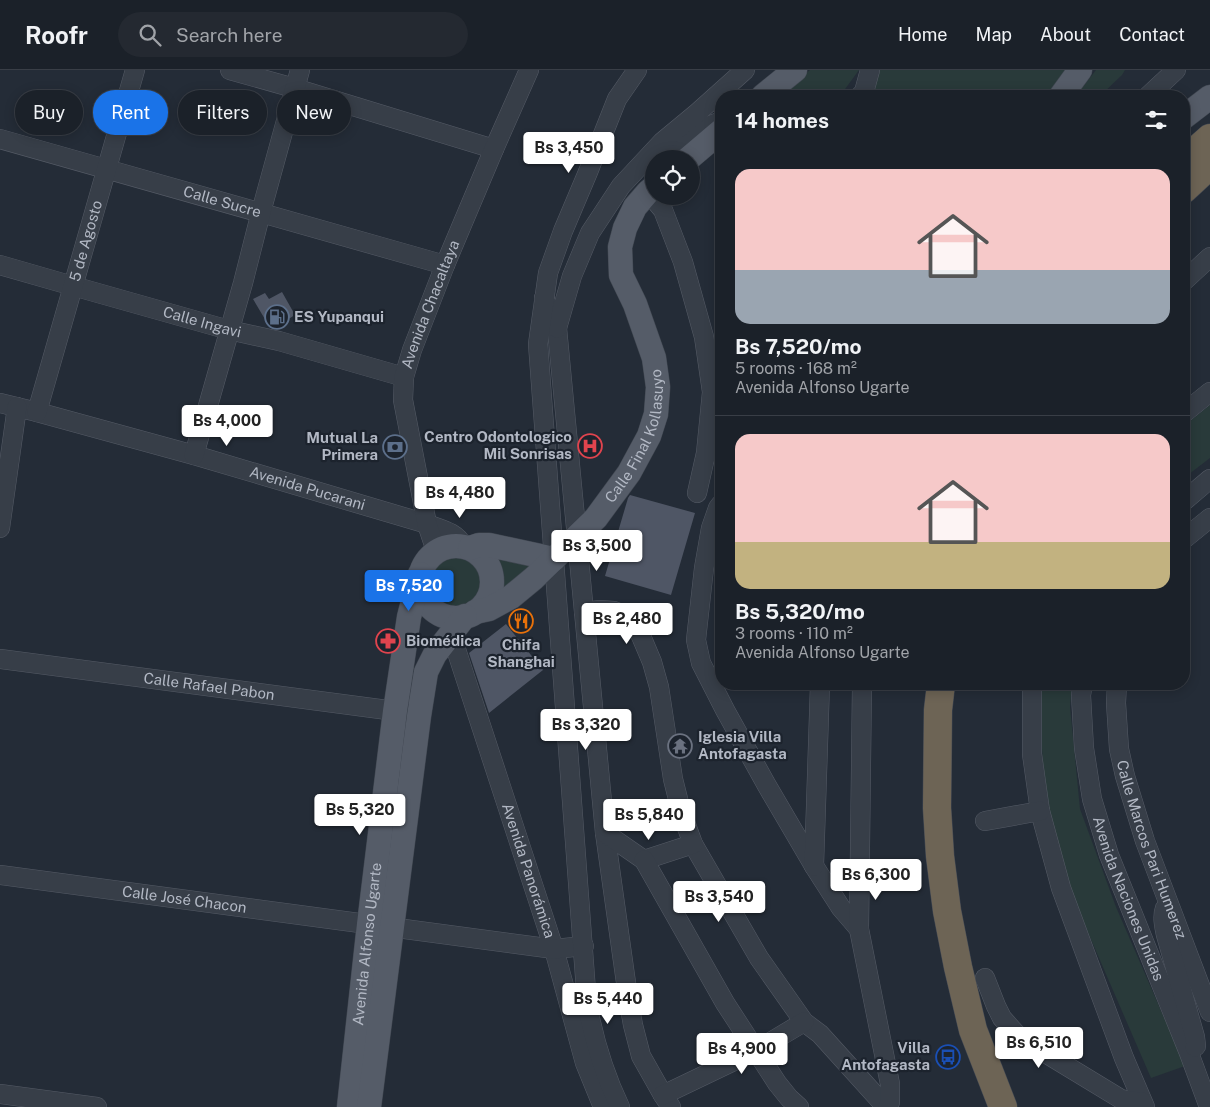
<!DOCTYPE html>
<meta charset="utf-8">
<style>
body{margin:0;font-family:"Public Sans",sans-serif;background:#242931;color:#f1f3f6;height:100vh;display:flex;flex-direction:column;font-size:19px;white-space:nowrap}
*{box-sizing:border-box;margin:0}
p{font-size:16px;color:#a0a3a8}
.icon{flex:none;width:28px;height:28px;fill:none;stroke:currentColor;stroke-width:2;stroke-linecap:round;stroke-linejoin:round}
.map{position:relative;flex:1;overflow:hidden}
.sheet{position:absolute;left:715px;top:20px;width:475px;height:600px;display:flex;flex-direction:column;background:#1b2129;border-radius:20px;box-shadow:0 2px 12px #0003,0 0 0 1px #393e46}
.sheet>*{flex:none}
.hud{position:absolute;left:15px;top:20px;width:475px;height:45px;display:flex;gap:10px}
.buttons{position:absolute;left:645px;top:80px;display:grid;gap:10px}
.buttons a{display:grid;place-items:center;width:55px;height:55px;border-radius:50%;background:#1b2129;box-shadow:0 2px 12px #0003,0 0 0 1px #393e46;font-size:25px}
.price{position:absolute;translate:-50% -42px;padding:0 11px;border-radius:5px;background:#fff;color:#222;font-size:16px;line-height:32px;filter:drop-shadow(0 1px 2px #0008)}
.price::after{content:'';position:absolute;left:50%;top:30px;width:15px;height:11px;margin-left:-8px;background:inherit;clip-path:polygon(0 0,100% 0,50% 100%)}
.price.on{background:#1a73e8;color:#fff}
ul{padding:0;list-style:none}
li{display:grid;align-content:center;gap:10px;height:265px;padding:0 20px}
li+li{border-top:1px solid #393e46}
li span{display:grid;place-items:center;height:155px;border-radius:15px;color:#555}
li>.icon{margin-inline-start:auto}
span .icon{width:90px;height:90px;fill:#fffc;stroke-width:1}
li b{font-size:21px}
h2{display:flex;justify-content:space-between;align-items:center;height:60px;padding:0 20px;font-size:21px}
.chip{padding:0 18px;border-radius:22px;background:#1b2129;box-shadow:0 2px 12px #0003,0 0 0 1px #393e46;font-size:18px;line-height:45px}
.chip.on{background:#1a73e8;color:#fff}
header{display:flex;align-items:center;gap:30px;box-sizing:border-box;height:70px;padding:0 25px;background:#1b2129;border-bottom:1px solid #393e46}
header strong{font-size:24px}
nav{display:flex;gap:28px;margin-inline-start:auto;font-size:18px}
.search{width:350px;height:45px;background:#242931;display:flex;align-items:center;gap:12px;box-sizing:border-box;padding:0 18px;border-radius:28px;color:#a0a3a8;font-size:19px}
.map>svg:first-child{display:block}
</style>
<header>
<strong>Roofr</strong>
<div class="search"><svg class="icon" aria-label="search" viewBox="0 0 24 24"><circle cx="10" cy="10" r="6"/><path d="M15 15l6 6"/></svg>Search here</div>
<nav><a>Home</a><a>Map</a><a>About</a><a>Contact</a></nav>
</header>
<div class="map">
<svg width="1210" height="1037" viewBox="0 0 1210 1037">
<rect width="100%" height="100%" fill="#242c37"/>
<path fill="#293a3a" d="M810 0H859L840 26H779Z
M877 0H1067L1047 26H871C877 16 872 9 877 0Z
M1096 0H1125L1122 5 1100 26H1076Z
M1210 335V388L1184 408V356Z
M481 478 526 486 537 505 498 521C496 503 492 493 481 478Z
M431 510a26 26 0 1 1 52 0a26 26 0 1 1-52 0Z
M1041 614H1072L1070 637 1080 739 1116 837 1185 996 1151 1008 1070 821 1046 737 1039 635Z"/>
<path fill="#4f5665" d="M282 222 295 245 285 251 280 243 266 251 253 229 265 223 269 229Z
M630 425 695 443 671 525 605 506 628 428Z
M506 554 543 600 489 643 469 583Z"/>
<g fill="none" stroke-linecap="round" stroke-linejoin="round">
<g stroke="#555b66" stroke-width="20">
<g id="minor">
<path d="M230 0 294 18 494 79"/>
<path d="M860 26 864 22 870 0"/>
<path d="M1148 26 1176 0"/>
<path id="s1" d="M0 69 445 195"/>
<path d="M663 89 711 55 721 51"/>
<path d="M648 122 663 140 683 192 704 267 712 322 706 383 697 423"/>
<path id="s2" d="M0 195 73 216 229 260 279 271 404 307"/>
<path d="M1184 211 1210 187"/>
<path d="M544 228 557 258 605 763 628 927 633 955 641 986 663 1025 671 1037"/>
<path d="M557 258 572 206 590 163 621 116 662 72 697 43 745 0"/>
<path id="s3" d="M0 333 37 342 194 385 427 454C440 459 457 462 463 476"/>
<path id="s4" d="M37 342 135 0"/>
<path d="M1184 343 1210 322"/>
<path d="M194 385 243 213 261 142 300 0"/>
<path d="M1184 431 1210 409"/>
<path d="M721 434 718 438 711 458 704 498 696 570 701 593 725 640 766 714 814 796 841 838 859 859"/>
<path d="M0 458 17 337"/>
<path d="M1184 469 1210 448"/>
<path id="s5" d="M436 481 427 454 403 330 404 307 412 280 445 195 494 79 529 0"/>
<path d="M584 542 600 540 614 541 624 545 633 553 641 566 652 592 659 617 673 709 681 741 693 774 759 888 804 952 820 964 886 1037"/>
<path id="s6" d="M451 564 554 879 585 993 603 1037"/>
<path id="s7" d="M0 589 395 641 419 646"/>
<path d="M862 614 859 859 890 1014V1032L888 1037"/>
<path d="M1032 614V684L1040 741 1061 818 1124 988 1145 1037"/>
<path id="s8" d="M1083 614 1081 625 1084 678 1092 729 1109 785 1189 983 1209 1037"/>
<path id="s9" d="M1117 614 1116 633 1119 679 1125 706 1145 771 1210 942"/>
<path d="M985 751 1040 741"/>
<path d="M605 763 644 790 693 774"/>
<path d="M644 790 725 933 777 1013 789 1028 799 1037"/>
<path d="M814 796 820 614"/>
<path id="s10" d="M0 805 554 879 584 876"/>
<path d="M1165 838C1162 846 1164 856 1166 865L1195 967 1196 976 1195 977"/>
<path d="M985 908 996 936 1002 948 1019 967 1121 1029 1130 1031 1142 1032"/>
<path d="M0 1024 97 1037"/>
<path d="M663 1025 757 980 804 952"/>
<path d="M620 1037C604 1004 594 970 587 934L538 274 548 203 563 161 588 102 617 29 637 0"/>
</g>
</g>
<g stroke="#404751" stroke-width="25">
<g id="major">
<path d="M763 26 795 0"/>
<path d="M1061 26 1080 0"/>
<path d="M1184 47 1210 27"/>
<path d="M688 89 721 61"/>
<circle cx="456" cy="512" r="36"/>
<path d="M470 478 479 475H489L554 489"/>
<path id="s11" d="M475 542 489 539 511 527 534 508 596 448 629 403 649 366 656 344 658 317 654 288 635 234 621 205 620 177 625 158 635 137 648 122 654 117"/>
<path id="s12" d="M349 1037 369 854 395 641 409 547 420 504"/>
<path d="M369 1037 419 646 426 602 435 584 465 546"/>
</g>
</g>
<g stroke="#424853" stroke-width="29">
<path id="highway" d="M1184 91 1210 68
M1184 119 1210 95
M941 614 938 640 937 738 940 786 947 841 958 897 973 960 1003 1037"/>
</g>
<use href="#minor" stroke="#373e48" stroke-width="19"/>
<use href="#major" stroke="#555c68" stroke-width="24"/>
<use href="#highway" stroke="#6d6455" stroke-width="28"/>
</g>
<defs>
<g id="fuel-ring" transform="scale(1.25)"><circle r="9.5" fill="#1c232d" stroke="#5c6f8a" stroke-width="1.5"/><path d="M-5.5-6h7V0h2V4h1.3V-2.5L3-4.5l.8-.8L6-3V5H2.5V1h-1V6h-7ZM-4.2-4.7v3.2H.2V-4.7Z" fill="#5c6f8a"/></g>
<g id="hospital-ring" transform="scale(1.25)"><circle r="9.5" fill="#1c232d" stroke="#e0444e" stroke-width="1.5"/><path d="M-5-5h3v3.5h4V-5h3V5h-3V1.5h-4V5h-3Z" fill="#e0444e"/></g>
<g id="bank-ring" transform="scale(1.25)"><circle r="9.5" fill="#1c232d" stroke="#5c6f8a" stroke-width="1.5"/><path d="M-6-4H6V4H-6ZM0-2.3a2.3 2.3 0 1 0 0 4.6a2.3 2.3 0 1 0 0-4.6Z" fill="#5c6f8a"/></g>
<g id="restaurant-ring" transform="scale(1.25)"><circle r="9.5" fill="#1c232d" stroke="#e8710a" stroke-width="1.5"/><path d="M-5-6h1v4h1v-4h1v4h1v-4h1v5L-1.5 .5V6h-2V.5L-5-1ZM5-6V6H3V1.5H1.5Q1.5-4 5-6Z" fill="#e8710a"/></g>
<g id="pharmacy-ring" transform="scale(1.25)"><circle r="9.5" fill="#1c232d" stroke="#e0444e" stroke-width="1.5"/><path d="M-2-6h4v4h4v4h-4v4h-4v-4h-4v-4h4Z" fill="#e0444e"/></g>
<g id="temple-ring" transform="scale(1.25)"><circle r="9.5" fill="#1c232d" stroke="#6b7280" stroke-width="1.5"/><path d="M0-6L5-2H3V0L6.5 2.5H4V6H1.5V3h-3V6H-4V2.5H-6.5L-3 0V-2H-5Z" fill="#6b7280"/></g>
<g id="bus-ring" transform="scale(1.25)"><circle r="9.5" fill="#1c232d" stroke="#1a4fb4" stroke-width="1.5"/><path d="M-5-6H5V4H4V6H2V4H-2V6H-4V4H-5ZM-3.5-4V0h7V-4ZM-3.5 1.2v1.5H-2V1.2ZM2 1.2v1.5H3.5V1.2Z" fill="#1a4fb4"/></g>
</defs>
<g fill-rule="evenodd">
<use href="#fuel-ring" x="277" y="247"/>
<use href="#hospital-ring" x="590" y="376"/>
<use href="#bank-ring" x="395" y="377"/>
<use href="#restaurant-ring" x="521" y="551"/>
<use href="#pharmacy-ring" x="388" y="571"/>
<use href="#temple-ring" x="680" y="676"/>
<use href="#bus-ring" x="948" y="987"/>
</g>
<g text-anchor="middle" stroke-width="4.5" stroke-linejoin="round" paint-order="stroke">
<g font-size="15" fill="#b2b8c4" stroke="#1c232d">
<text dy="5" stroke="none"><textPath href="#s1" startOffset="231">Calle Sucre</textPath></text>
<text dy="5" stroke="none"><textPath href="#s4" startOffset="178">5 de Agosto</textPath></text>
<text dy="5" stroke="none"><textPath href="#s5" startOffset="255">Avenida Chacaltaya</textPath></text>
<text dy="5" stroke="none"><textPath href="#s2" startOffset="210">Calle Ingavi</textPath></text>
<text dy="5" stroke="none"><textPath href="#s11" startOffset="249">Calle Final Kollasuyo</textPath></text>
<text dy="5" stroke="none"><textPath href="#s3" startOffset="319">Avenida Pucarani</textPath></text>
<text dy="5" stroke="none"><textPath href="#s7" startOffset="211">Calle Rafael Pabon</textPath></text>
<text dy="5" stroke="none"><textPath href="#s9" startOffset="171">Calle Marcos Pari Humerez</textPath></text>
<text dy="5" stroke="none"><textPath href="#s6" startOffset="249">Avenida Panorámica</textPath></text>
<text dy="5" stroke="none"><textPath href="#s10" startOffset="186">Calle José Chacon</textPath></text>
<text dy="5" stroke="none"><textPath href="#s8" startOffset="222">Avenida Naciones Unidas</textPath></text>
<text dy="5" stroke="none"><textPath href="#s12" startOffset="164">Avenida Alfonso Ugarte</textPath></text>
</g>
<g font-size="15" font-weight="bold" fill="#b2b8c4" stroke="#1c232d" text-anchor="start">
<text x="294" y="252">ES Yupanqui</text>
<text x="572" y="372" text-anchor="end">Centro Odontologico<tspan x="572" dy="17">Mil Sonrisas</tspan></text>
<text x="378" y="373" text-anchor="end">Mutual La<tspan x="378" dy="17">Primera</tspan></text>
<text x="406" y="576">Biomédica</text>
<text x="521" y="580" text-anchor="middle">Chifa<tspan x="521" dy="17">Shanghai</tspan></text>
<text x="698" y="672">Iglesia Villa<tspan x="698" dy="17">Antofagasta</tspan></text>
<text x="930" y="983" text-anchor="end">Villa<tspan x="930" dy="17">Antofagasta</tspan></text>
</g>
</g>
</svg>
<div class="buttons">
<a><svg class="icon" aria-label="locate" viewBox="0 0 24 24"><circle cx="12" cy="12" r="6"/><path d="M12 2v4M12 18v4M2 12h4M18 12h4"/></svg></a>
</div>
<b class="price" style="left:569px;top:104px">Bs 3,450</b>
<b class="price" style="left:227px;top:377px">Bs 4,000</b>
<b class="price" style="left:460px;top:449px">Bs 4,480</b>
<b class="price" style="left:597px;top:502px">Bs 3,500</b>
<b class="price on" style="left:409px;top:542px">Bs 7,520</b>
<b class="price" style="left:627px;top:575px">Bs 2,480</b>
<b class="price" style="left:586px;top:681px">Bs 3,320</b>
<b class="price" style="left:360px;top:766px">Bs 5,320</b>
<b class="price" style="left:649px;top:771px">Bs 5,840</b>
<b class="price" style="left:876px;top:831px">Bs 6,300</b>
<b class="price" style="left:719px;top:853px">Bs 3,540</b>
<b class="price" style="left:608px;top:955px">Bs 5,440</b>
<b class="price" style="left:1039px;top:999px">Bs 6,510</b>
<b class="price" style="left:742px;top:1005px">Bs 4,900</b>
<div class="hud">
<a class="chip">Buy</a>
<a class="chip on">Rent</a>
<a class="chip">Filters</a>
<a class="chip">New</a>
</div>
<section class="sheet">
<h2>14 homes<svg class="icon" aria-label="filters" viewBox="0 0 24 24"><path d="M4 7h16M4 17h16"/><circle cx="9" cy="7" r="2"/><circle cx="15" cy="17" r="2"/></svg></h2>
<ul>
<li><span style="background:linear-gradient(#f6c9c9 65%,#9aa5b1 0)"><svg class="icon" aria-label="home" viewBox="0 0 24 24"><path d="M3 11l9-7 9 7M6 9v11h12V9"/></svg></span><div><b>Bs 7,520/mo</b><p>5 rooms · 168 m²</p><p>Avenida Alfonso Ugarte</p></div></li>
<li><span style="background:linear-gradient(#f6c9c9 70%,#c2b280 0)"><svg class="icon" aria-label="home" viewBox="0 0 24 24"><path d="M3 11l9-7 9 7M6 9v11h12V9"/></svg></span><div><b>Bs 5,320/mo</b><p>3 rooms · 110 m²</p><p>Avenida Alfonso Ugarte</p></div></li>
</ul>
</section>
</div>
